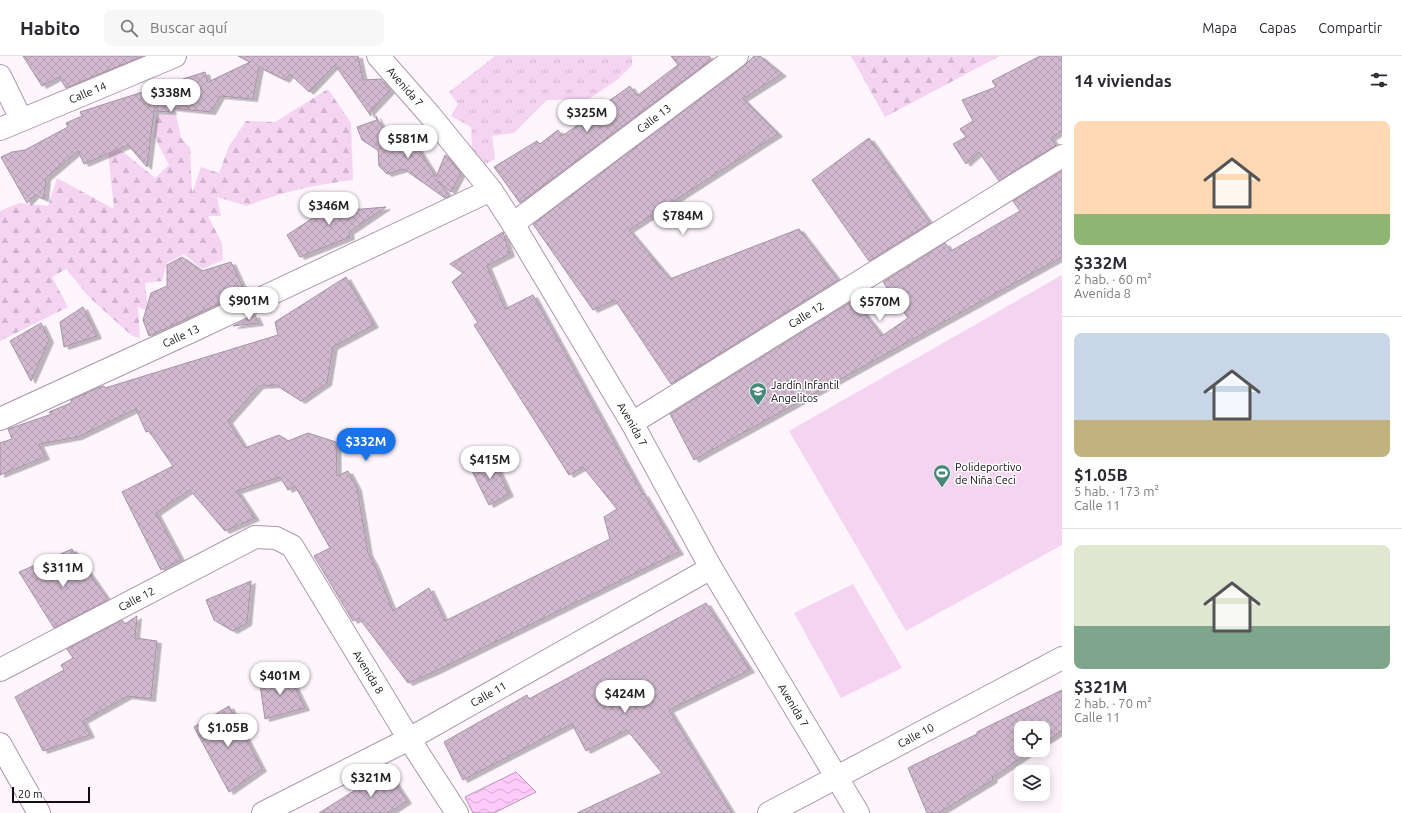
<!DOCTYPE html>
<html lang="es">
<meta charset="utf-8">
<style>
body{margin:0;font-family:Ubuntu,sans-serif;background:#f7f7f7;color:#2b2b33;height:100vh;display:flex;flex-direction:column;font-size:15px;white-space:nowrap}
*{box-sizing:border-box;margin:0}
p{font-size:13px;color:#7c7c81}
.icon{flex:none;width:22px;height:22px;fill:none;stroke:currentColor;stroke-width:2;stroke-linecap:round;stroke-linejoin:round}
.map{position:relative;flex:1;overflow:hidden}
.panel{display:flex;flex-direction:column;background:#fff;width:340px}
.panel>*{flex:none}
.fabs{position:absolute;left:1014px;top:665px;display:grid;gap:8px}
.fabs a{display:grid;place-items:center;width:36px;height:36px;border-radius:8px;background:#fff;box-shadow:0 2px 10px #0003;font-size:20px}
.scale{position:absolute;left:12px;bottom:10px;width:78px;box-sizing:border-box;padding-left:4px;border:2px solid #130c13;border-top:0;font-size:11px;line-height:14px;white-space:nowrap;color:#130c13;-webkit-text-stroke:3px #fff;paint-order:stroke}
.price{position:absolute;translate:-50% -34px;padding:0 9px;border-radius:14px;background:#fff;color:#222;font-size:13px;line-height:26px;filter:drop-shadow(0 1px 2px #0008)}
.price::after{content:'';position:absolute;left:50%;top:24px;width:12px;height:9px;margin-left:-6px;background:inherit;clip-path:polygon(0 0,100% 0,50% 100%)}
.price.on{background:#1a73e8;color:#fff}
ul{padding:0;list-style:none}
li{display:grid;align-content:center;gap:8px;height:212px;padding:0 12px}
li+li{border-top:1px solid #e1e1e2}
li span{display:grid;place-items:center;height:124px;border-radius:8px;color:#555}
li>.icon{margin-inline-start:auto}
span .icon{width:72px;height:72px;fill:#fffc;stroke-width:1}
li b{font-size:17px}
h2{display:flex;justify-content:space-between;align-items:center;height:48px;padding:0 12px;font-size:17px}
header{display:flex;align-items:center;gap:24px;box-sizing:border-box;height:56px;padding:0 20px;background:#fff;border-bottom:1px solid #e1e1e2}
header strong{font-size:19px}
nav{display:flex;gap:22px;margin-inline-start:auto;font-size:14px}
.search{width:280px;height:36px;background:#f7f7f7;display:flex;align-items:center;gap:10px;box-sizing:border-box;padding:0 14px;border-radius:8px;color:#7c7c81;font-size:15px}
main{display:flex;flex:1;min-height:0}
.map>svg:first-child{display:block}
</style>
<header>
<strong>Habito</strong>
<div class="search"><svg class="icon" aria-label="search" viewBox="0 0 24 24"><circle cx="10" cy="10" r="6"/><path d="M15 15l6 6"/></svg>Buscar aquí</div>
<nav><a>Mapa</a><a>Capas</a><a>Compartir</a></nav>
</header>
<main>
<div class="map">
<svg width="1062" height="757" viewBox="0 0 1062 757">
<defs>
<pattern id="forest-firs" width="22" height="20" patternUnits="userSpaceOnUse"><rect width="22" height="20" fill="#f5d4f2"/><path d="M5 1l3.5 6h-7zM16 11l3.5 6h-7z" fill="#d1b5cf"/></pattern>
<pattern id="park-tufts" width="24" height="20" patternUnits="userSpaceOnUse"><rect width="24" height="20" fill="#f5d4f2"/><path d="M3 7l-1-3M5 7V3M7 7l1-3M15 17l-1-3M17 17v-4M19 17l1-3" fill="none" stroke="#d1b5cf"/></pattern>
<pattern id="water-waves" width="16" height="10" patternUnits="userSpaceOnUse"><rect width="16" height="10" fill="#fecafa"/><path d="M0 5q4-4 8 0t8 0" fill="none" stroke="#d9acd5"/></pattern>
<pattern id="building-cross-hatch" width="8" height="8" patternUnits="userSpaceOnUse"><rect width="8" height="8" fill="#d1bacf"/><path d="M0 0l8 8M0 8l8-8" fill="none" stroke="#b39fb1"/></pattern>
<filter id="shadow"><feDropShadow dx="4.5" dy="2.5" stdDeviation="0" flood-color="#0004"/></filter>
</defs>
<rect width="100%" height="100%" fill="#fef5fd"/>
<path fill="url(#forest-firs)" d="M851 0H1000L885 61Z
M328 33 351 67 353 124C315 129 283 135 247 150L217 141 221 160H208L222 187 223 204 202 213 184 198 167 207 162 225 145 227 148 255 138 251 140 282 132 280 89 241 66 213 52 221 68 251 0 285V155L19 147 48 150 57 122 114 153 107 86 121 94 155 122 169 109 154 80 157 58 176 59 181 82 190 92 192 137 201 111 219 117 229 90 246 65 275 66Z"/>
<path fill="url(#park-tufts)" d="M495 0H632V9L617 24 589 43 547 44 514 77 492 80 495 103 486 108 472 95 471 71 451 60 458 48 449 36Z"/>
<path fill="#f5d4f2" d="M1062 219V489L906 575 789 375Z
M853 528 902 612 841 642 794 557Z"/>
<path fill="url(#water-waves)" stroke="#b891b5" d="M516 716 536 736 494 757H473L465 741Z"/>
<path fill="url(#building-cross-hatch)" stroke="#a792a5" filter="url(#shadow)" d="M23 0H143L66 32 59 21 42 30Z
M238 0H358L363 24 381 23 390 35 370 56 371 60 335 9 309 36 290 18 285 24 259 11 253 43 220 40 211 56 170 52 172 56 154 55 147 111 128 89 84 108 78 95 46 122 44 143 35 139 27 147 1 101 12 96 25 94 68 71 66 67 82 60 80 56 205 16 208 26 250 6Z
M671 0H709L711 4 520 147 494 111 537 85 540 88 558 74 562 80 600 54 599 52 630 30 637 40 678 9Z
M754 0H760L782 18 743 43 778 78 629 174 670 223 799 173 838 224 671 328 615 244 593 254 533 168 744 10Z
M1040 0H1062V75L1051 82 1056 89 999 125 979 96 966 108 953 88 966 81 960 73 973 65 962 44 996 31 992 25Z
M376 60 392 90 407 76 436 121 445 99 448 101 461 117 451 136 438 125 449 140 445 142 404 113 387 118 379 110 378 94 362 84 357 71 377 64Z
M869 82 930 167 869 205 812 124Z
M1062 115V201L694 404 670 358 854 244 882 280 908 262 883 226 945 187 951 195 1020 155 1013 145Z
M331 139 350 154 386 151 349 176 350 181 300 201 287 179 319 158V146Z
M503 176 510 198 487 210 505 253 533 239 643 439 644 438 679 496 434 616 408 627 359 562 353 565 314 500 330 492 295 430 288 434 280 421 237 435 255 462 225 475 190 434 156 457 181 504 161 514 122 436 173 410 149 375 146 376 136 353 78 381 39 388 45 401 0 419V387L12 383 8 373 52 358 49 356 71 347V344L100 331 104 330 105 332 278 279 275 266 346 221 374 269 333 291 327 327 301 345 276 329 259 330 228 365 245 392 279 379 288 385 308 377 336 386 337 420 348 415 357 432 368 497 375 510 393 555 429 532 445 565 610 483 604 461 617 453 583 411 569 419 474 269 478 267 452 226 463 217 450 208Z
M182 201 202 215 231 206 245 236 149 280 143 264 151 237 167 230V209Z
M83 251 97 280 64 291 60 266Z
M255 259 259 267 233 270Z
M41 267 49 284 31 325 10 285Z
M490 397 509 438 489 449 470 411Z
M72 493 108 544 54 572 19 516Z
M251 525 247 567 233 575 214 564 206 544Z
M706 547 750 614 669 654 732 757H577L662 717 627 674 586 695 572 668 463 724 444 686 527 639 529 643Z
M137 560 135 582 157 585 151 643 128 640 83 665 90 679 43 695 15 641 64 614 61 609 73 602 67 593 122 564 125 568Z
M287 615 305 652 265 663 260 628Z
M1062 634V675L1043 687V672H1021V694H1033L992 722 993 724 939 757H927L908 712 977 678V676Z
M229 650 262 713 229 736 194 671Z
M387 714 407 745 389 757H319Z"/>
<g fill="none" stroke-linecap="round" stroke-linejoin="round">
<g stroke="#ad97ab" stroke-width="24">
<g id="minor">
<path id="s1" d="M378 0 429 58 491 134 513 168 632 367 711 512 858 757"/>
<path d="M0 20 21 63"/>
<path id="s2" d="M0 73 175 0"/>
<path id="s3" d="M513 168 737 0"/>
<path id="s4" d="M0 363 194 274 491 134"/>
<path id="s5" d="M632 367 1062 100"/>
<path id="s6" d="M0 614 255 481 276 482 292 490 409 683 457 757"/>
<path d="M0 688 39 757"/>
<path id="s7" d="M263 757 409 683 711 512"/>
<path id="s8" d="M769 757 1062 602"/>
</g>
</g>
<use href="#minor" stroke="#fff" stroke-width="22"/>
</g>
<defs>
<g id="school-pin" transform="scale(0.9)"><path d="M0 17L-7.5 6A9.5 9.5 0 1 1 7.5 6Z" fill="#46897b" stroke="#fff"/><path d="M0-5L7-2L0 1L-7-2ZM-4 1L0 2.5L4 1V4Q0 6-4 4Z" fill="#fff"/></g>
<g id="stadium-pin" transform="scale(0.9)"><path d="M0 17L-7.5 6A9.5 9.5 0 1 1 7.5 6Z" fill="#46897b" stroke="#fff"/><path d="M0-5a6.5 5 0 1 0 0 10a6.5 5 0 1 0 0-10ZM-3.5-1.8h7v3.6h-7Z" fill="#fff"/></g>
</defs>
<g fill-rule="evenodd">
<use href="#school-pin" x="758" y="335"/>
<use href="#stadium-pin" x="942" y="417"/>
</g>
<g text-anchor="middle" stroke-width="3" stroke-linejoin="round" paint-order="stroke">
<g font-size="11" fill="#130c13" stroke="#fff">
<text dy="4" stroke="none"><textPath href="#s1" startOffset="41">Avenida 7</textPath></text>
<text dy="4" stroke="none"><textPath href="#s2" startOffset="95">Calle 14</textPath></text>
<text dy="4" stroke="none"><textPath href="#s3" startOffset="176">Calle 13</textPath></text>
<text dy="4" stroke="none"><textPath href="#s5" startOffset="205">Calle 12</textPath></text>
<text dy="4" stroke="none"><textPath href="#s4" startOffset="199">Calle 13</textPath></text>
<text dy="4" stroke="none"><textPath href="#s1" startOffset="449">Avenida 7</textPath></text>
<text dy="4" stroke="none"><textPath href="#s6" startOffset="154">Calle 12</textPath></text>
<text dy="4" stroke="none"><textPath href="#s6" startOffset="474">Avenida 8</textPath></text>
<text dy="4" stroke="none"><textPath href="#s7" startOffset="255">Calle 11</textPath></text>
<text dy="4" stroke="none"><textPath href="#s1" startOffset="773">Avenida 7</textPath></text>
<text dy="4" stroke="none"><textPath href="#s8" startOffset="166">Calle 10</textPath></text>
</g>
<g font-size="11" fill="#130c13" stroke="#fff" text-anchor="start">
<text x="771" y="333">Jardín Infantil<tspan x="771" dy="13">Angelitos</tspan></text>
<text x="955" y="415">Polideportivo<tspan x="955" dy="13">de Niña Ceci</tspan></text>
</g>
</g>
</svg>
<div class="fabs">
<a><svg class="icon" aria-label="locate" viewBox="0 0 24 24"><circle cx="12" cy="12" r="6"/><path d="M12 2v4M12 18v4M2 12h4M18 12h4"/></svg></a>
<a><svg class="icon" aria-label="layers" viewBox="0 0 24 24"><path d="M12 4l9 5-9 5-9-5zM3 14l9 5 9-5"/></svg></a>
</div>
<div class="scale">20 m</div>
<b class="price" style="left:171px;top:57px">$338M</b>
<b class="price" style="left:587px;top:77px">$325M</b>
<b class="price" style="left:408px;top:103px">$581M</b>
<b class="price" style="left:329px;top:170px">$346M</b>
<b class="price" style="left:683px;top:180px">$784M</b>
<b class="price" style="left:249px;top:265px">$901M</b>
<b class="price" style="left:880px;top:266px">$570M</b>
<b class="price on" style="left:366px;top:406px">$332M</b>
<b class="price" style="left:490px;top:424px">$415M</b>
<b class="price" style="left:63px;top:532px">$311M</b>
<b class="price" style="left:280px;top:640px">$401M</b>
<b class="price" style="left:625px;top:658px">$424M</b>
<b class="price" style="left:228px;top:692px">$1.05B</b>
<b class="price" style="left:371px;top:742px">$321M</b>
</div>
<section class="panel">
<h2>14 viviendas<svg class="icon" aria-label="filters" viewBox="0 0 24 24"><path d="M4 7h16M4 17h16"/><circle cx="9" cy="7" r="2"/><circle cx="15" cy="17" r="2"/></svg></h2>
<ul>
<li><span style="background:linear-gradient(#ffd9b3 75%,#8fb573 0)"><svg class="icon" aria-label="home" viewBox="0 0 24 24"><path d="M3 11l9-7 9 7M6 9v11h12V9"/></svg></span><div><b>$332M</b><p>2 hab. · 60 m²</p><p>Avenida 8</p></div></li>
<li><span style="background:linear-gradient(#c9d6e8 70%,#c2b280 0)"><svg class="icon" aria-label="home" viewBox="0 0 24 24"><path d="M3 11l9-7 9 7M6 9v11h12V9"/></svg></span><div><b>$1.05B</b><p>5 hab. · 173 m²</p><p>Calle 11</p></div></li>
<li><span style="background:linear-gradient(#dfe7d0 65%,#7fa58c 0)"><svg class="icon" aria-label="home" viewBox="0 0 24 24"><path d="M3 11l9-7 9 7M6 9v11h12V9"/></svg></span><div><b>$321M</b><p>2 hab. · 70 m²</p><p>Calle 11</p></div></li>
</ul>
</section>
</main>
